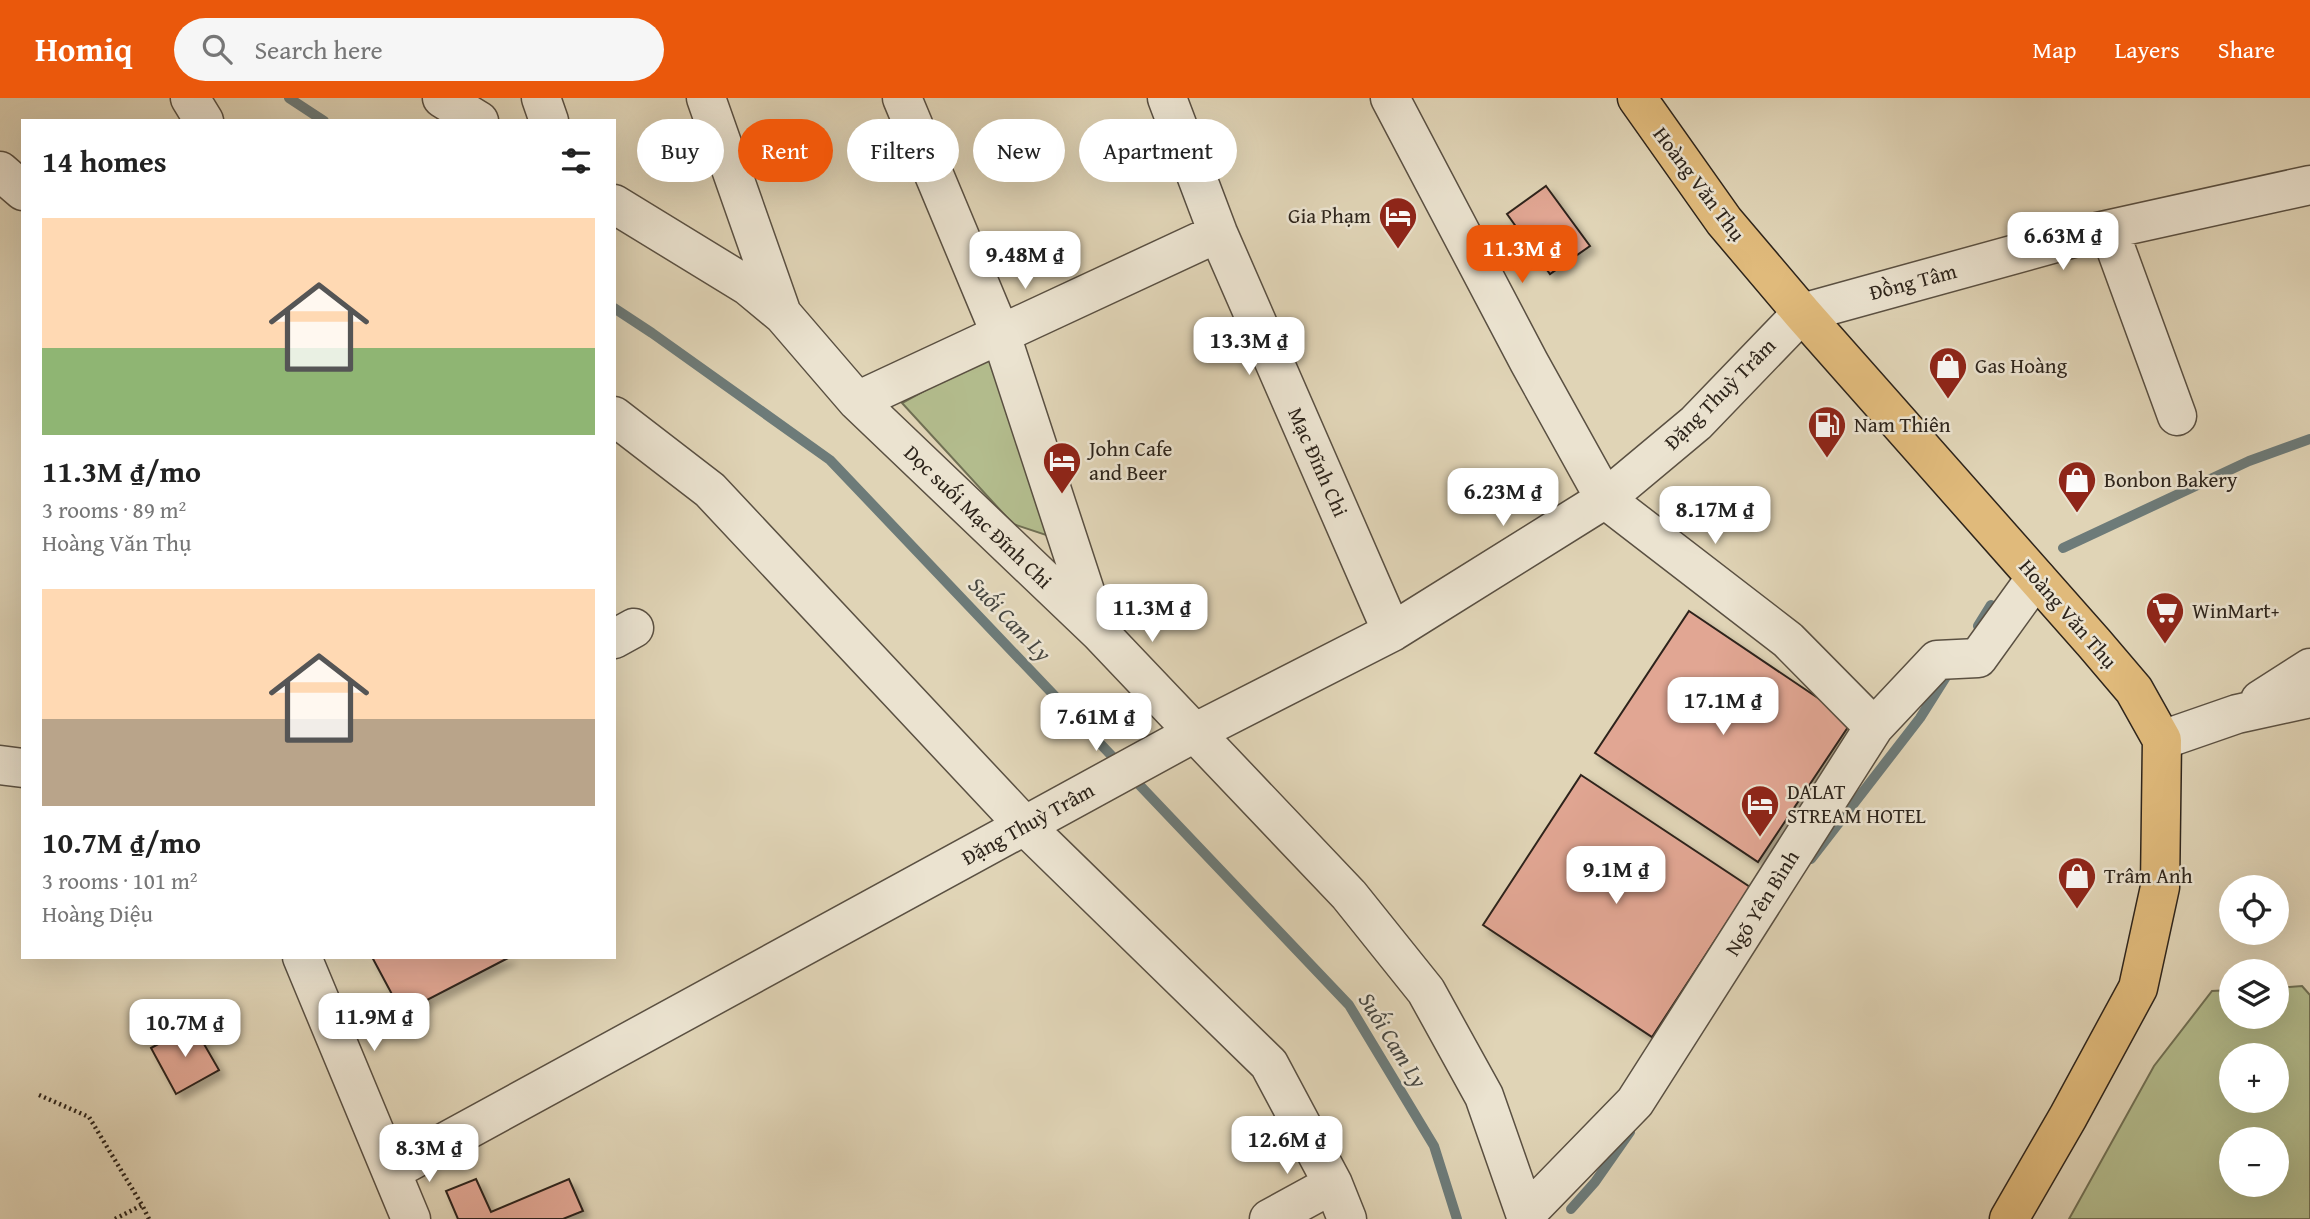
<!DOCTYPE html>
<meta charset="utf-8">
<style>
body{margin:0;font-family:"Gentium Book Plus",serif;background:#f6f6f6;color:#222;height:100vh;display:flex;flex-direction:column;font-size:26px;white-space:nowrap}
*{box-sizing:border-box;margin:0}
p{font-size:23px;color:#767676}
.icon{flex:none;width:38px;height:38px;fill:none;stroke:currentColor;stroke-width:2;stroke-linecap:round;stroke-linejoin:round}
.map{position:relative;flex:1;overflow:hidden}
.details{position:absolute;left:21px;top:21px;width:595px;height:840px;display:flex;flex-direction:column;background:#fff;border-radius:0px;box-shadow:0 7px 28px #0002}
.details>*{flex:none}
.top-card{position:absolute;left:637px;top:21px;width:665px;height:63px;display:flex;gap:14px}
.controls{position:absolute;left:2219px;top:777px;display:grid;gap:14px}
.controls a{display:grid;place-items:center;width:70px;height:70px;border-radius:50%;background:#fff;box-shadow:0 7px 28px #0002;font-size:35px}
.price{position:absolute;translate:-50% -60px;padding:0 16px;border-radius:14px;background:#fff;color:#222;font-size:23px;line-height:46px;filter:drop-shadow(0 2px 4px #0008)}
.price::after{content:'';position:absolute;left:50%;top:42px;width:21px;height:16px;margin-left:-10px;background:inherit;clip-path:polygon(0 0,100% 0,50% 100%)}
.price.active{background:#ea580c;color:#fff}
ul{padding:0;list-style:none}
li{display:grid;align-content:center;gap:14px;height:371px;padding:0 21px}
li span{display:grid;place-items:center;height:217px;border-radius:0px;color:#555}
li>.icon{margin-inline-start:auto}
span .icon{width:126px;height:126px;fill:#fffc;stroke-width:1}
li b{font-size:30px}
h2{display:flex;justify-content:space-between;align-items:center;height:84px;padding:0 21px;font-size:30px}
.tag{padding:0 24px;border-radius:32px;background:#fff;box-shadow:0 7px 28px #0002;font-size:24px;line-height:63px}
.tag.active{background:#ea580c;color:#fff}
header{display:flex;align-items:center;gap:42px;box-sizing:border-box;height:98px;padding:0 35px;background:#ea580c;color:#fff}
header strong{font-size:33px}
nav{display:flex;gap:38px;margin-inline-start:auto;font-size:24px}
.search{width:490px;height:63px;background:#f6f6f6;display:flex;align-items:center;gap:18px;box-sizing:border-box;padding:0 24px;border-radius:38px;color:#767676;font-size:26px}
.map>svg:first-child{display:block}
</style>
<header>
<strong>Homiq</strong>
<div class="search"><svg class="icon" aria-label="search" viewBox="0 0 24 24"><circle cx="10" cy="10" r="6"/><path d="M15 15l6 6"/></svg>Search here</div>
<nav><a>Map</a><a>Layers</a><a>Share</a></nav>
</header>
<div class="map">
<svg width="2310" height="1121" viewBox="0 0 2310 1121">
<defs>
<filter id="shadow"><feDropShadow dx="6" dy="6" stdDeviation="3.5" flood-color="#0004"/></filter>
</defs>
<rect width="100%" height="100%" fill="#e0d4b6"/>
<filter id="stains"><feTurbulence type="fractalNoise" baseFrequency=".00286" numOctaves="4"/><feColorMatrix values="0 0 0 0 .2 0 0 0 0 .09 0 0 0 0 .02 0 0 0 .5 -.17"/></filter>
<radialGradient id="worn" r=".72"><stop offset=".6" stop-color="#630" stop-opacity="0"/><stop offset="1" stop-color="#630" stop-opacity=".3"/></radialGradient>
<path fill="#b3bc8d" stroke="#707054" stroke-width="2" fill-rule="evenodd" d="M993 255 1061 442 1013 426 902 305Z
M2302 888 2310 897V1121H2069L2154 968 2212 893 2231 892V919H2277V890ZM2231 957H2277V1003H2231ZM2231 1041H2277V1087H2231Z"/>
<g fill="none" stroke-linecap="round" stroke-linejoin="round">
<path stroke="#6d7b79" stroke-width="10" d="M289 0 324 23
M614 210 652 235 830 362 1349 907 1434 1048 1457 1121
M2063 450 2249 363 2310 341
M1978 528 1991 507
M1811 761 1920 620 1949 574
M1571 1111 1595 1084 1630 1034"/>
</g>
<path fill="#e1a693" stroke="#2d241b" stroke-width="2" filter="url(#shadow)" d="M1546 88 1590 148 1550 176 1507 116Z
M1689 513 1852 623 1758 764 1595 655Z
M1581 677 1750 789 1652 939 1483 827Z
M372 859H510L402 915Z
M193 927 219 972 176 996 151 950Z
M476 1081 491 1114 569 1081 583 1113 563 1121H458L446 1093Z"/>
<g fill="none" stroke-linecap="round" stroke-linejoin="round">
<g stroke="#5a5042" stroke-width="41">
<path id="minor" d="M190 0 204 23
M442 0 479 23
M541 0 549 23
M706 0 782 216
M902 0 1001 237 1097 530
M1167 0 1218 135 1392 534
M1390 0 1529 264 1605 401 1788 542 1874 629 1635 1004 1526 1116
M0 73 23 93
M614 106 748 188 783 217 857 303 1099 534 1349 797 1426 893 1484 998 1527 1121
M2109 132 2177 318
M857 303 1218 135
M614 318 710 392 1025 728 1269 966 1333 1086 1347 1121
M614 541 634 530
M2260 602 2310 570
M1874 629 1937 562 1978 560 2032 485 2037 481
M2162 642 2237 616 2310 600
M0 667 23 670
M302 859 411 1121
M392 1073 1196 634 1392 534 1605 401 1696 325 1802 215 2088 136 2310 87
M1269 1121 1333 1086"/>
</g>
<g stroke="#2d241b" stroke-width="41">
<path id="major" d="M1637 0 1724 123 1802 215 2094 545 2134 592 2162 642 2160 789 2138 890 2068 1019 2009 1121"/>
</g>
<path stroke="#2d241b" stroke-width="4.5" stroke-dasharray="2 3.5" stroke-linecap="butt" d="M39 997 89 1019 142 1107
M115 1121 142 1107 149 1121"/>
<use href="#minor" stroke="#ebe3d0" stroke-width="38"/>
<use href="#major" stroke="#e0ba7b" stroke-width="38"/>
</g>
<defs>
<g id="hotel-pin" transform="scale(2.0125)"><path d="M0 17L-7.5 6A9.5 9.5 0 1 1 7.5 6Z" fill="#8f2418" stroke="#ebe3d0"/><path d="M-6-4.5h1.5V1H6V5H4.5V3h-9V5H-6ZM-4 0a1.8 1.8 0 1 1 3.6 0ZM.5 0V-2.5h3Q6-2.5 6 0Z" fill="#fff"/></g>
<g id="shop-pin" transform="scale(2.0125)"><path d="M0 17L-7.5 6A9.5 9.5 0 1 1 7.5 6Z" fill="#8f2418" stroke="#ebe3d0"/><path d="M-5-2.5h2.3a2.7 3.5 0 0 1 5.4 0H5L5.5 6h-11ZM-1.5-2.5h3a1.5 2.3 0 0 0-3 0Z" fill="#fff"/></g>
<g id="fuel-pin" transform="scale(2.0125)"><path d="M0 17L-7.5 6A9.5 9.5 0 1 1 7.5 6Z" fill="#8f2418" stroke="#ebe3d0"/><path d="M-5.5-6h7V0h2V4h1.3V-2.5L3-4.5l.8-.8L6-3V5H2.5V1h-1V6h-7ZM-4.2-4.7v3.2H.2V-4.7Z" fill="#fff"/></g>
<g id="supermarket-pin" transform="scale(2.0125)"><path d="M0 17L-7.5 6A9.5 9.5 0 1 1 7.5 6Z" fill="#8f2418" stroke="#ebe3d0"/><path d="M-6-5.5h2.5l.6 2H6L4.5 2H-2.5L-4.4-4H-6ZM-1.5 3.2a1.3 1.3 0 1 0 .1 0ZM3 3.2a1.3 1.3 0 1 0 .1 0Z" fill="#fff"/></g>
</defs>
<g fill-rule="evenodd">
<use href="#hotel-pin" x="1398" y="118"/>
<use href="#shop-pin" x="1948" y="268"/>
<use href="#fuel-pin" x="1827" y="327"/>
<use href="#hotel-pin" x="1062" y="363"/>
<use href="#shop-pin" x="2077" y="382"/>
<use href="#supermarket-pin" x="2165" y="513"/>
<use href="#hotel-pin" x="1760" y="706"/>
<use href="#shop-pin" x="2077" y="778"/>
</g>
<g text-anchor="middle" stroke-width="5" stroke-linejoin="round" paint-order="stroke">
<g font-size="21" fill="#2d241b" stroke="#ebe3d0">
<text transform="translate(1699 86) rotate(53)" y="7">Hoàng Văn Thụ</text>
<text transform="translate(1913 184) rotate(-15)" y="7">Đồng Tâm</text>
<text transform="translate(1720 296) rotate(-45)" y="7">Đặng Thuỳ Trâm</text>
<text transform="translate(1318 364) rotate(66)" y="7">Mạc Đĩnh Chi</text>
<text transform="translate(978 419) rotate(44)" y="7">Dọc suối Mạc Đĩnh Chi</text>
<text transform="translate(2068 516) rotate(49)" y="7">Hoàng Văn Thụ</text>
<text transform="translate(1028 726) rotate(-29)" y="7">Đặng Thuỳ Trâm</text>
<text transform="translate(1762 805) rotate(-58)" y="7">Ngõ Yên Bình</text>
</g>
<g font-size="21" fill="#2d241b" stroke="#ebe3d0" text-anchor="start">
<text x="1371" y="125" text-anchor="end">Gia Phạm</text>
<text x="1975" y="275">Gas Hoàng</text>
<text x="1854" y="334">Nam Thiên</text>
<text x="1089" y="358">John Cafe<tspan x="1089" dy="24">and Beer</tspan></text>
<text x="2104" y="389">Bonbon Bakery</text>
<text x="2192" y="520">WinMart+</text>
<text x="1787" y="701">DALAT<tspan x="1787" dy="24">STREAM HOTEL</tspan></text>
<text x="2104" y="785">Trâm Anh</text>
</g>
<g font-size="23" font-style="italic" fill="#484842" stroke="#ebe3d0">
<text transform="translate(1010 521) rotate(46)" y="8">Suối Cam Ly</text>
<text transform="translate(1393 942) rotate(58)" y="8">Suối Cam Ly</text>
</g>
</g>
<rect width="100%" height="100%" filter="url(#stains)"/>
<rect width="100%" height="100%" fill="url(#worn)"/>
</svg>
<div class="controls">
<a><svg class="icon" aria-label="locate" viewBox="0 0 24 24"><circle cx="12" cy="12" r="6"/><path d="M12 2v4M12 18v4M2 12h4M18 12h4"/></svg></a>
<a><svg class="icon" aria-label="layers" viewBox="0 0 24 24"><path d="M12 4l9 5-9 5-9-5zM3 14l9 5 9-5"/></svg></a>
<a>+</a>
<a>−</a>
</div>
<b class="price" style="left:2063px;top:174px">6.63M ₫</b>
<b class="price active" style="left:1522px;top:187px">11.3M ₫</b>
<b class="price" style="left:1025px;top:193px">9.48M ₫</b>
<b class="price" style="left:1249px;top:279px">13.3M ₫</b>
<b class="price" style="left:1503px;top:430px">6.23M ₫</b>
<b class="price" style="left:1715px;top:448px">8.17M ₫</b>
<b class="price" style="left:1152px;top:546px">11.3M ₫</b>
<b class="price" style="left:1723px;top:639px">17.1M ₫</b>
<b class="price" style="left:1096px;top:655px">7.61M ₫</b>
<b class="price" style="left:1616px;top:808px">9.1M ₫</b>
<b class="price" style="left:374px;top:955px">11.9M ₫</b>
<b class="price" style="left:185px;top:961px">10.7M ₫</b>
<b class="price" style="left:1287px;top:1078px">12.6M ₫</b>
<b class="price" style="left:429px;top:1086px">8.3M ₫</b>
<div class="top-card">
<a class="tag">Buy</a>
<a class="tag active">Rent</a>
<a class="tag">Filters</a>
<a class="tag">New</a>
<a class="tag">Apartment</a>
</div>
<section class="details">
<h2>14 homes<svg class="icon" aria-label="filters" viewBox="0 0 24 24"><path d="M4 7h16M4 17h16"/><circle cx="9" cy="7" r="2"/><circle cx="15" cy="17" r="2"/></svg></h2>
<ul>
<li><span style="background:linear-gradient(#ffd9b3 60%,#8fb573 0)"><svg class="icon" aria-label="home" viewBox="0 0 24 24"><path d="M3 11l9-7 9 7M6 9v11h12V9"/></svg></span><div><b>11.3M ₫/mo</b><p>3 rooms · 89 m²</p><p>Hoàng Văn Thụ</p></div></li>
<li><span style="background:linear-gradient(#ffd9b3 60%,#b9a48a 0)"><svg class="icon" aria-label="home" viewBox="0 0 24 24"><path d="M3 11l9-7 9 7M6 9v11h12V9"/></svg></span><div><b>10.7M ₫/mo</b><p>3 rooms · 101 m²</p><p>Hoàng Diệu</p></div></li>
</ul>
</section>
</div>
